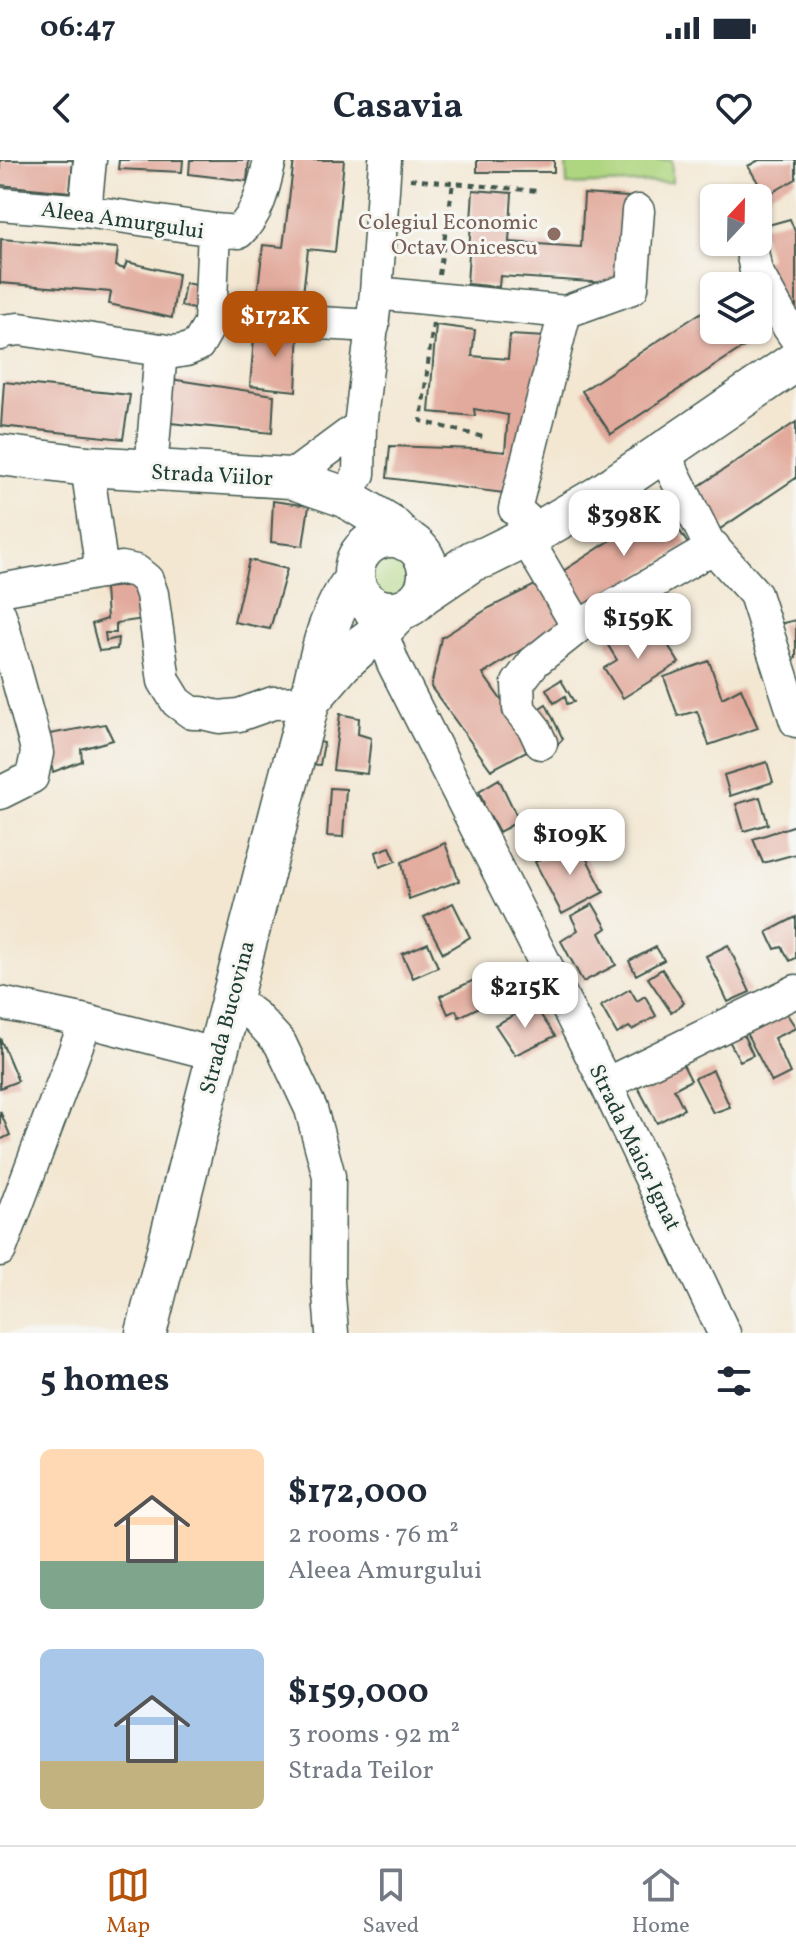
<!DOCTYPE html>
<meta charset="utf-8">
<style>
body{margin:0;font-family:Vollkorn,serif;background:#f2f2f3;color:#1f2937;height:100vh;display:flex;flex-direction:column;font-size:30px;white-space:nowrap}
*{box-sizing:border-box;margin:0}
p{font-size:26px;color:#747a83}
.icon{flex:none;width:44px;height:44px;fill:none;stroke:currentColor;stroke-width:2;stroke-linecap:round;stroke-linejoin:round}
.map{position:relative;height:1173px;overflow:hidden}
.side{display:flex;flex-direction:column;background:#fff;flex:1}
.side>*{flex:none}
.needle{width:52px;rotate:22deg}
.fabs{position:absolute;left:700px;top:24px;display:grid;gap:16px}
.fabs a{display:grid;place-items:center;width:72px;height:72px;border-radius:12px;background:#fff;box-shadow:0 2px 6px #0004;font-size:40px}
.price{position:absolute;translate:-50% -68px;padding:0 18px;border-radius:16px;background:#fff;color:#222;font-size:26px;line-height:52px;filter:drop-shadow(0 2px 4px #0008)}
.price::after{content:'';position:absolute;left:50%;top:48px;width:24px;height:18px;margin-left:-12px;background:inherit;clip-path:polygon(0 0,100% 0,50% 100%)}
.price.selected{background:#b45309;color:#fff}
ul{padding:0;list-style:none}
li{display:flex;align-items:center;gap:24px;height:200px;padding:0 40px}
li span{display:grid;place-items:center;flex:none;width:224px;height:160px;border-radius:12px;color:#555}
li>.icon{margin-inline-start:auto}
span .icon{width:96px;height:96px;fill:#fffc;stroke-width:1}
li b{font-size:34px}
h2{display:flex;justify-content:space-between;align-items:center;height:96px;padding:0 40px;font-size:34px}
.status{display:flex;justify-content:space-between;align-items:center;height:56px;padding:0 40px;background:#fff;direction:ltr}
.status svg{height:22px;fill:currentColor}
header{display:flex;justify-content:space-between;align-items:center;height:104px;padding:0 40px;background:#fff;font-size:36px;font-weight:700}
.tab-bar{display:flex;justify-content:space-around;align-items:center;height:112px;border-top:2px solid #e0e1e3;background:#fff;font-size:22px;color:#747a83}
.tab-bar a{display:grid;justify-items:center;gap:4px}
.tab-bar .selected{color:#b45309}
.map>svg:first-child{display:block}
</style>
<div class="status"><b>06:47</b><svg viewBox="0 0 49 12"><path d="M0 12V9h3v3zM5 12V6h3v6zM10 12V3h3v9zM15 12V0h3v12zM26 1h20v11H26zM47 4h2v5h-2z"/></svg></div>
<header><svg class="icon" aria-label="back" viewBox="0 0 24 24"><path d="M15 5l-7 7 7 7"/></svg>Casavia<svg class="icon" aria-label="heart" viewBox="0 0 24 24"><path d="M12 20l-8-8c-3-5 5-10 8-4 3-6 11-1 8 4z"/></svg></header>
<div class="map">
<svg width="796" height="1173" viewBox="0 0 796 1173">
<rect width="100%" height="100%" fill="#f6f6f2"/>
<filter id="ink" filterUnits="userSpaceOnUse"><feTurbulence type="fractalNoise" baseFrequency=".0125" numOctaves="2"/><feDisplacementMap in="SourceGraphic" scale="16" xChannelSelector="R" yChannelSelector="G"/><feConvolveMatrix kernelMatrix="1 2 1 2 8 2 1 2 1" color-interpolation-filters="sRGB"/></filter>
<filter id="wash" filterUnits="userSpaceOnUse"><feTurbulence type="fractalNoise" baseFrequency=".006" numOctaves="4" result="noise"/><feDisplacementMap in="SourceGraphic" scale="32" xChannelSelector="R" yChannelSelector="G"/><feGaussianBlur stdDeviation="1.8" result="paint"/><feColorMatrix in="noise" values="0 0 0 0 0 0 0 0 0 0 0 0 0 0 0 0 0 1.4 0 .05"/><feComposite in="paint" operator="in"/></filter>
<g filter="url(#wash)">
<rect width="100%" height="100%" fill="#f3e7d2"/>
<path fill="#aed57f" stroke="#66895a" stroke-width="2" d="M566 0H672V22L567 25Z
M391 385C412 393 423 401 416 425L387 442C367 437 368 426 363 407 369 394 376 388 391 385Z"/>
<g id="blocks">
<path fill="#e2aa9c" d="M0 0H73L70 32 0 25Z
M119 0H183L182 12 118 9Z
M190 0H249L247 21 189 14Z
M294 0H344L335 92 308 89 301 152 256 146 263 85 283 87Z
M477 0H554V12H477Z
M759 0H796V19L766 36 748 6Z
M473 30 512 33 509 82 581 87 584 34 628 37 622 124 500 116 499 127 467 124Z
M790 59 796 74V148L784 153 761 103 770 98 761 67Z
M1 79 118 88 116 106 124 109 127 102 178 114 172 158 109 144 111 132 0 123Z
M185 123 201 126 197 150 181 146Z
M714 144V170H756L760 176 611 274 582 231Z
M436 165 475 170 472 196 508 199 510 175 546 177 511 334 387 318 390 286 476 289 505 292 508 255 474 249 475 256 429 252Z
M255 167 299 169 296 231 250 226Z
M164 218 274 235 272 273 160 262Z
M4 222 130 235 123 279 1 266Z
M796 262V318L720 369 693 330Z
M273 341 309 346 303 386 271 382Z
M664 346 688 384 584 450 560 413Z
M249 400 287 409 270 469 234 462Z
M539 423 567 461 483 514 534 587 491 610 431 527 441 478 489 448Z
M142 424 144 459 116 463V473H105L106 481 118 478 117 489 99 491 92 464 107 459 105 428Z
M796 460V498L790 500 779 464Z
M629 468 638 483 659 470 679 503 623 538 604 508 617 500 606 482Z
M709 501 722 538 741 528 758 568 709 585 697 551 678 556 664 517Z
M561 520 574 542 567 544 565 536 554 543 546 529Z
M546 544 563 579 551 591 532 553Z
M340 554 359 558 358 574 371 578 367 614 333 610Z
M105 564 113 580 81 589 82 601 53 612 44 575Z
M311 580 324 583 320 605 306 604Z
M767 602 773 622 730 636 724 615Z
M499 619 519 661 499 672 491 657 486 660 481 650 484 644 479 631Z
M330 628 346 629 343 677 327 676Z
M760 637 768 664 744 671 736 644Z
M796 665V694L763 703 753 679Z
M577 680 604 732 562 754 535 702Z
M445 683 459 721 409 739 402 702Z
M390 687 396 701 380 707 376 692Z
M453 743 470 777 443 793 424 757Z
M593 744 607 768 600 773 616 805 583 822 561 781 578 770 571 756Z
M796 757V798L790 801 782 787 775 789 767 772Z
M428 783 438 807 413 818 402 794Z
M728 785 750 832 728 842 706 796Z
M656 787 664 800 636 815 629 801Z
M662 809 684 843 671 852 648 818Z
M487 814 498 838 459 857 456 850 448 854 440 836Z
M630 829 637 841 645 836 656 856 632 870 629 867 617 874 601 846Z
M534 845 555 876 515 895 495 865Z
M783 848 796 868 774 878 790 913 772 922 744 869Z
M742 872 753 895 740 901 728 879Z
M0 878 18 921 0 928Z
M679 897 691 920 674 929 684 949 657 963 634 920Z
M713 910 730 947 713 953 695 918Z
M0 951 10 975 0 980Z"/>
</g>
</g>
<g filter="url(#ink)">
<use href="#blocks" fill-opacity="0" stroke="#3f564c" stroke-width="2"/>
<g fill="none" stroke-linecap="round" stroke-linejoin="round">
<g stroke="#3f564c" stroke-width="35">
<path id="minor" d="M0 44 85 51 214 70 210 164 198 185 186 190 174 192 20 169 2 171 0 174
M85 51 90 0
M214 70 239 72C259 53 264 26 270 0
M750 82 756 111 781 156 796 178
M376 133 565 152
M210 150 284 161 373 166
M663 292 708 382 755 434 796 561
M87 306 102 412
M151 310 161 190
M290 318 360 266
M345 337 359 314 360 266 376 133 385 0
M539 371 515 349 565 152 632 128 638 51
M526 378 578 467 534 502 518 523 519 549 534 568 541 583
M0 430 122 408 136 411 147 420 152 434 164 521 177 542 192 553H202L219 557 239 555 273 543 309 542
M366 443 381 471 393 503 606 924 724 1173
M0 455 35 582 37 593 32 617 0 633
M578 467 714 387
M231 838 256 857 280 883 311 949 329 1016 328 1122 332 1173
M0 843 86 861 215 894
M606 924 796 831
M0 1090 86 861"/>
</g>
<g stroke="#3f564c" stroke-width="43">
<path id="major" d="M0 295 87 306 290 318 345 337 389 364 406 381
M354 414a37 37 0 1 1 74 0a37 37 0 1 1-74 0Z
M422 435 474 400 486 397 539 371 599 336 796 201
M311 539 342 503 363 484 381 471 400 451
M146 1173C191 994 237 816 284 637 292 606 301 575 309 543 320 498 325 458 354 419"/>
</g>
<path stroke="#3f564c" stroke-width="4" stroke-dasharray="6 6" stroke-linecap="butt" d="M410 19 537 31
M439 115 453 23
M433 163 421 261 487 278"/>
<use href="#minor" stroke="#fff" stroke-width="32"/>
<use href="#major" stroke="#fff" stroke-width="40"/>
</g>
</g>
<circle fill="#8d6e63" stroke="#f6f6f2" stroke-width="3" cx="554" cy="74" r="8"/>
<g text-anchor="middle" stroke-width="6" stroke-linejoin="round" paint-order="stroke">
<g font-size="22" fill="#1f3d34" stroke="#f6f6f2">
<text transform="translate(123 59) rotate(8)" y="8">Aleea Amurgului</text>
<text transform="translate(212 314) rotate(3)" y="8">Strada Viilor</text>
<text transform="translate(226 857) rotate(-75)" y="8">Strada Bucovina</text>
<text transform="translate(636 987) rotate(64)" y="8">Strada Maior Ignat</text>
</g>
<g font-size="22" fill="#785e54" stroke="#f6f6f2" text-anchor="end">
<text x="538" y="69">Colegiul Economic<tspan x="538" dy="25">Octav Onicescu</tspan></text>
</g>
</g>
</svg>
<div class="fabs">
<a><svg class="needle" viewBox="-14 -14 28 28"><path d="M0-13l5 13h-10z" fill="#e53935"/><path d="M0 13l5-13h-10z" fill="#747a83"/></svg></a>
<a><svg class="icon" aria-label="layers" viewBox="0 0 24 24"><path d="M12 4l9 5-9 5-9-5zM3 14l9 5 9-5"/></svg></a>
</div>
<b class="price selected" style="left:275px;top:199px">$172K</b>
<b class="price" style="left:624px;top:398px">$398K</b>
<b class="price" style="left:638px;top:501px">$159K</b>
<b class="price" style="left:570px;top:717px">$109K</b>
<b class="price" style="left:525px;top:870px">$215K</b>
</div>
<section class="side">
<h2>5 homes<svg class="icon" aria-label="filters" viewBox="0 0 24 24"><path d="M4 7h16M4 17h16"/><circle cx="9" cy="7" r="2"/><circle cx="15" cy="17" r="2"/></svg></h2>
<ul>
<li><span style="background:linear-gradient(#ffd9b3 70%,#7fa58c 0)"><svg class="icon" aria-label="home" viewBox="0 0 24 24"><path d="M3 11l9-7 9 7M6 9v11h12V9"/></svg></span><div><b>$172,000</b><p>2 rooms · 76 m²</p><p>Aleea Amurgului</p></div></li>
<li><span style="background:linear-gradient(#a9c7e8 70%,#c2b280 0)"><svg class="icon" aria-label="home" viewBox="0 0 24 24"><path d="M3 11l9-7 9 7M6 9v11h12V9"/></svg></span><div><b>$159,000</b><p>3 rooms · 92 m²</p><p>Strada Teilor</p></div></li>
</ul>
</section>
<nav class="tab-bar">
<a class="selected"><svg class="icon" aria-label="map" viewBox="0 0 24 24"><path d="M3 6l6-2 6 2 6-2v14l-6 2-6-2-6 2zM9 4v14M15 6v14"/></svg>Map</a>
<a><svg class="icon" aria-label="saved" viewBox="0 0 24 24"><path d="M7 4h10v16l-5-4-5 4z"/></svg>Saved</a>
<a><svg class="icon" aria-label="home" viewBox="0 0 24 24"><path d="M3 11l9-7 9 7M6 9v11h12V9"/></svg>Home</a>
</nav>
